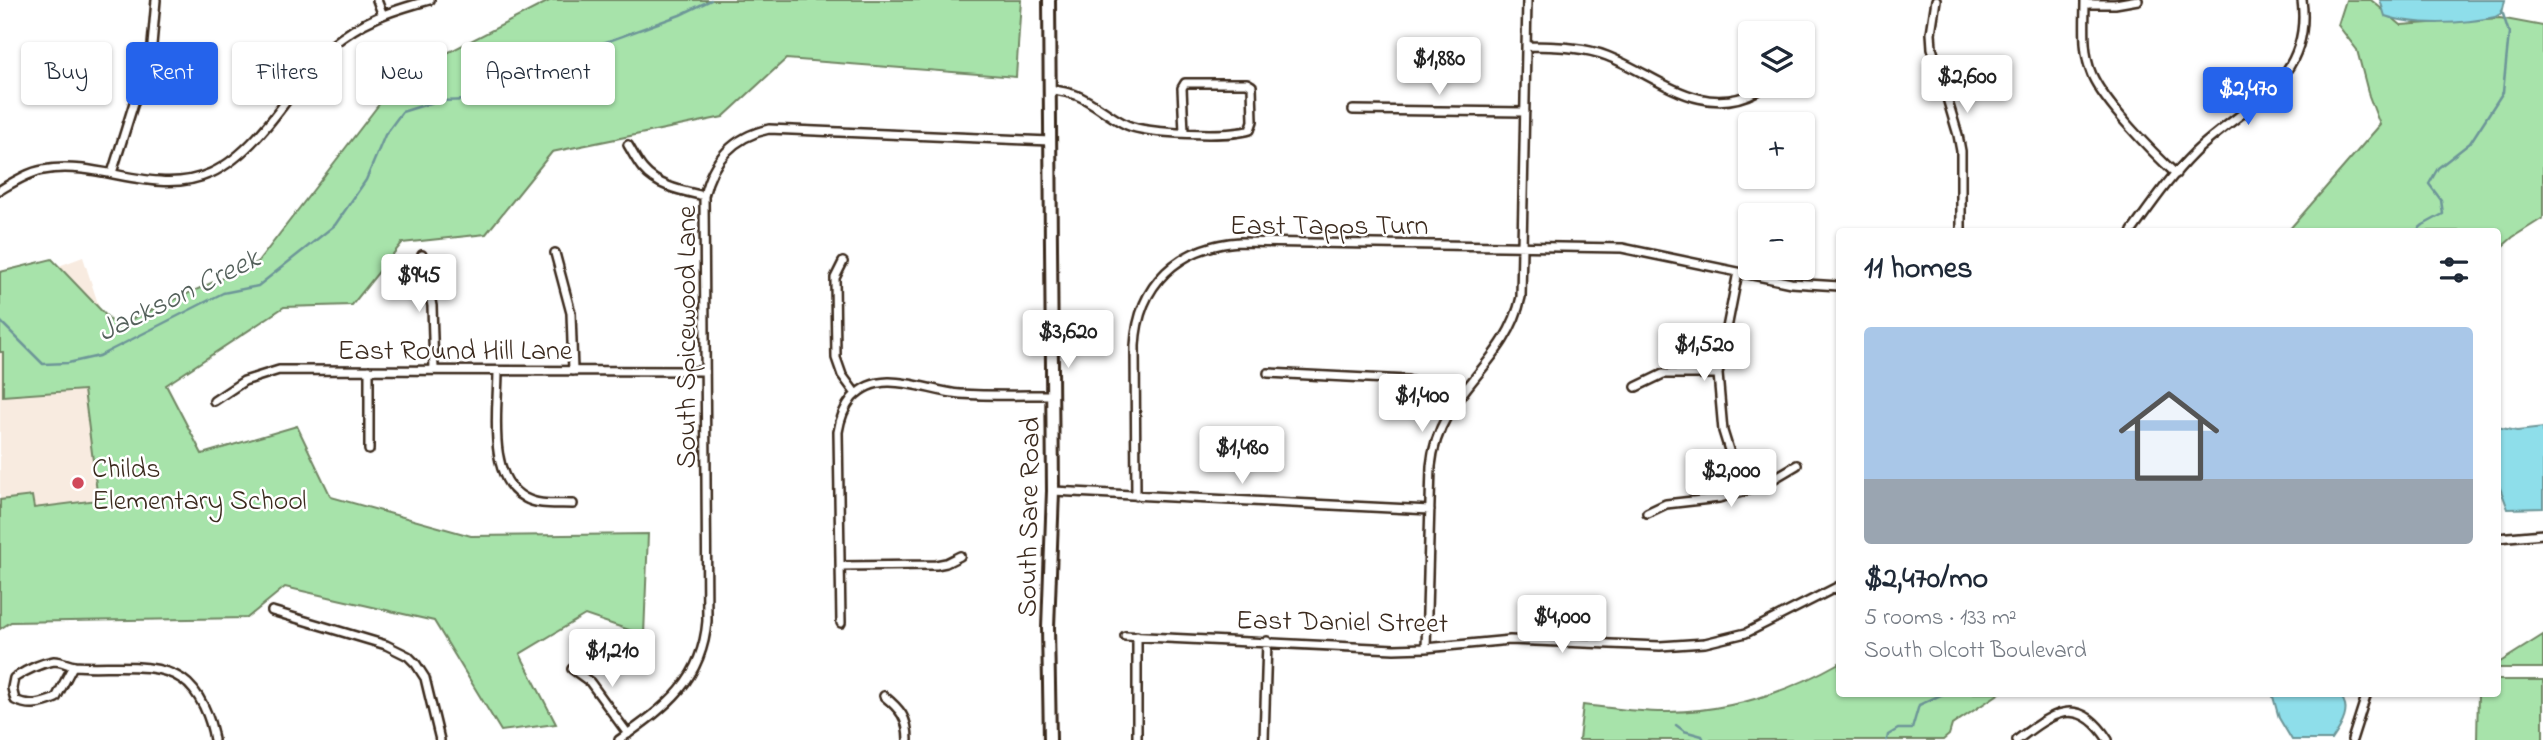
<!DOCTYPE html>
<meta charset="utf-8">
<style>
body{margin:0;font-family:"Indie Flower",sans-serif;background:#f2f2f3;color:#1f2937;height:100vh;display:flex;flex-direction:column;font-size:26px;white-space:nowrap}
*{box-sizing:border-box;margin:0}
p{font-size:23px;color:#747a83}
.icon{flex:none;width:38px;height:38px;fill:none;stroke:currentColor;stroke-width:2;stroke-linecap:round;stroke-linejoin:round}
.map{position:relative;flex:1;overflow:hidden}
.sheet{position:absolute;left:1836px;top:228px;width:665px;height:469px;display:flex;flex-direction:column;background:#fff;border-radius:7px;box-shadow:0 2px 5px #0004}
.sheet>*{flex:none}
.top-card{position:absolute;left:21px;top:42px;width:665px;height:63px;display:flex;gap:14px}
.tools{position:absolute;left:1738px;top:21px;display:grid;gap:14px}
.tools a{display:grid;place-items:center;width:77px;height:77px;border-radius:7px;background:#fff;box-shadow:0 2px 5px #0004;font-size:35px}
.price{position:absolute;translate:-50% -60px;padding:0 16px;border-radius:7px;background:#fff;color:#222;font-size:23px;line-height:46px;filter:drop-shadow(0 2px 4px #0008)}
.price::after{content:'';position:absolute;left:50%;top:42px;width:21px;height:16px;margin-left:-10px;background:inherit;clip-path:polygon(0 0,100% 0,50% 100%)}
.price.selected{background:#2563eb;color:#fff}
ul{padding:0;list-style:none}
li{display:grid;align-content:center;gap:14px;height:371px;padding:0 28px}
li+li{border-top:2px solid #e0e1e3}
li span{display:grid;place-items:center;height:217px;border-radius:7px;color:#555}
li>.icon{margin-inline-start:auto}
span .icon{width:126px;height:126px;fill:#fffc;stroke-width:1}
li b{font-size:30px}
h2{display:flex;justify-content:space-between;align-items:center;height:84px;padding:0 28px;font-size:30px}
.chip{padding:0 24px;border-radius:7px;background:#fff;box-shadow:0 2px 5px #0004;font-size:24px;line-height:63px}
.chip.selected{background:#2563eb;color:#fff}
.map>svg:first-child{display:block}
</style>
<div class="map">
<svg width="2543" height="740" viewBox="0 0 2543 740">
<rect width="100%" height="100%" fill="#fff"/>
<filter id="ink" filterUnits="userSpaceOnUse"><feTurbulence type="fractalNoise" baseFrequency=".0143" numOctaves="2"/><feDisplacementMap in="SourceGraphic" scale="14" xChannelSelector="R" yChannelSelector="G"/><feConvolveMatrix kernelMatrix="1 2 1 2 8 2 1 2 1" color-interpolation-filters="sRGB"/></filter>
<g filter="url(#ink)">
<path fill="#f8ebe0" d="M83 257 110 341 187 605 0 604V288Z"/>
<path fill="#a7e3aa" stroke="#718664" stroke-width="2" d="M551 0H1021L1016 77 786 59 723 117 552 152 486 234 402 243 352 305 284 307 166 385 202 454 297 426 331 497 471 536 648 534 644 635 585 615 520 654 556 724 501 731 434 621 285 587 247 618 11 622 0 629V500L32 496 34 508 98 500 84 390 3 396V352H0V272L52 259 116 326 258 262 400 77Z
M2346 0H2371L2401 25 2500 18 2543 26V218L2513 237 2497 251V231H2288L2380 125 2369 96 2357 50 2338 25Z
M2543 635V668H2497V664Z
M1839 663V693H2000L1952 725 1949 735 1943 740H1579L1583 705C1611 708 1641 713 1669 712 1729 711 1788 692 1839 663Z
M2497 680H2543V740H2477L2478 693H2497Z"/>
<path fill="#8edeea" stroke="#6d9698" stroke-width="2" d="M2380 0H2505L2502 13 2495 17C2465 24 2414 26 2385 16Z
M2497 427 2517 431 2543 428V508L2508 509 2497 480Z
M2272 693 2338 694C2354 707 2341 727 2332 740H2292L2279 718Z"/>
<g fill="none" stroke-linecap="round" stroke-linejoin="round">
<path stroke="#6d9698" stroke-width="2.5" d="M2416 231 2423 225 2443 214 2441 200 2429 184 2438 168 2470 143 2503 92 2509 33 2502 11
M0 321 43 364 68 363 99 356 223 293 258 286 335 225 366 180 385 135 402 112 437 101 474 100 584 50 680 15 711 0
M1676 725 1684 731 1702 736 1704 740
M1887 740 1888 735 1898 729H1912L1919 705 1945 693"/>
<g stroke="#3b2a1e" stroke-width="12">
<path id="minor" d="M377 0 382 13
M1936 0 1931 33 1932 48 1958 135 1961 151V231
M2085 0C2085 24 2082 52 2092 75 2105 104 2152 152 2176 174
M2085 4H2115L2138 0
M1527 46C1554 47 1581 46 1607 56 1657 75 1701 121 1757 91
M1050 89C1058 91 1068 92 1076 95 1094 102 1109 117 1127 125 1148 134 1228 137 1250 130L1253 121 1252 86 1247 83H1185L1182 88 1184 132
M1353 110 1525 112
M628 145C633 153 637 162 643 169 658 187 683 191 704 196
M112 173 152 45 156 0
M0 190C12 183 29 172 43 170 100 159 155 198 211 173 244 158 272 121 293 92 301 82 306 70 314 61 318 55 325 51 330 47 362 20 390 11 430 0
M2132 231C2151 205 2170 177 2193 154 2242 106 2313 83 2302 0
M555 253 571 313 573 371
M422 255 432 306 434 370
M843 262 835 278 836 358 842 375 856 394
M1738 272 1718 374 1723 431 1742 492
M369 370V450
M498 371C498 408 486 478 525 498 539 506 558 503 573 504
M1268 373 1407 380 1427 386 1456 402
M1636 387 1663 374H1718
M214 401 244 381 279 370 705 371
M1053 491 1430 510
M1136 496 1135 346C1138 284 1179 246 1240 242L1622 248 1791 283 1839 286
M1647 513 1666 504 1719 498 1742 492 1768 482 1797 465
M2497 538 2543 534
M840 566 936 565 946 563 960 556
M272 611 386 645 408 656 416 664 425 678 440 740
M841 623 838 432C840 419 844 408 852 398 881 366 925 391 960 394 991 396 1022 395 1052 395
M1125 636 1394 649 1426 648 1510 640 1660 646 1705 643 1746 633 1839 586
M1137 636V740
M1426 648 1431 466C1438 392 1506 367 1521 297L1527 0
M73 666 56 698C42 704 29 707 15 700L12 688 14 678C25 671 41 663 54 661 61 661 68 665 75 666 107 669 154 660 182 679 200 691 211 719 214 740
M572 669 590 682 628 734
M884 696C900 709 908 718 908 740
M619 740C665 707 702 682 707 621L704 196C712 161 733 137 769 129L1050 141
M1264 740 1267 641
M2017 740C2051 714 2078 693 2108 740
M2352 740 2367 693"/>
</g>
<g stroke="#3b2a1e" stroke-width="16">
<path id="secondary" d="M1049 0 1053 491 1048 628 1050 740"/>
</g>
<use href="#minor" stroke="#fff" stroke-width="7"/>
<use href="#secondary" stroke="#fff" stroke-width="10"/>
</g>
</g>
<circle fill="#d1495b" stroke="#fff" stroke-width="2.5" cx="78" cy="483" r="7"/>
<g text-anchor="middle" stroke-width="5" stroke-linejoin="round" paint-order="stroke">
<g font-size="28" fill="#3b2a1e" stroke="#fff">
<text x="1329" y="234">East Tapps Turn</text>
<text transform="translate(685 337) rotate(-90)" y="10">South Spicewood Lane</text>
<text x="455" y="359">East Round Hill Lane</text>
<text transform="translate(1027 517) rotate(-89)" y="10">South Sare Road</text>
<text transform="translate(1342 620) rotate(1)" y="10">East Daniel Street</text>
</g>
<g font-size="28" fill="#3b2a1e" stroke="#fff" text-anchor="start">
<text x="92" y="477">Childs<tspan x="92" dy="32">Elementary School</tspan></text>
</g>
<g font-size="30" font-style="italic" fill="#54605b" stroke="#fff">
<text transform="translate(178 294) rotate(-26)" y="10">Jackson Creek</text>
</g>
</g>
</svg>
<div class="tools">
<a><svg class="icon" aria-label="layers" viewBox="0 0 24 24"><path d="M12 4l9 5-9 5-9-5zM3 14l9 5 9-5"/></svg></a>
<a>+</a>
<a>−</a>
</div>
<b class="price" style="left:1439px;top:97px">$1,880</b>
<b class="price" style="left:1967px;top:115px">$2,600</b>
<b class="price selected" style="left:2248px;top:127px">$2,470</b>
<b class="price" style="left:419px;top:314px">$945</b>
<b class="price" style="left:1068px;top:370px">$3,620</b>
<b class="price" style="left:1704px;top:383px">$1,520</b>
<b class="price" style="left:1422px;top:434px">$1,400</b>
<b class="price" style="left:1242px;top:486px">$1,480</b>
<b class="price" style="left:1731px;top:509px">$2,000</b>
<b class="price" style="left:1562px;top:655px">$4,000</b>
<b class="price" style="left:612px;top:689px">$1,210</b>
<div class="top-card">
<a class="chip">Buy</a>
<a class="chip selected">Rent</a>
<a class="chip">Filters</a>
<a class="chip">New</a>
<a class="chip">Apartment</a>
</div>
<section class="sheet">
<h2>11 homes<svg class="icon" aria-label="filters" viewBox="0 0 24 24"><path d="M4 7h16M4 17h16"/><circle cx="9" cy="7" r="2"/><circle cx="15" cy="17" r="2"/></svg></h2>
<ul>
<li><span style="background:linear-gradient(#a9c7e8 70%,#9aa5b1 0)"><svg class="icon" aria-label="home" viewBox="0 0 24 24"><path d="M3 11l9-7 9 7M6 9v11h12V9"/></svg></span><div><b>$2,470/mo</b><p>5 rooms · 133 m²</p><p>South Olcott Boulevard</p></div></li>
</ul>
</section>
</div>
